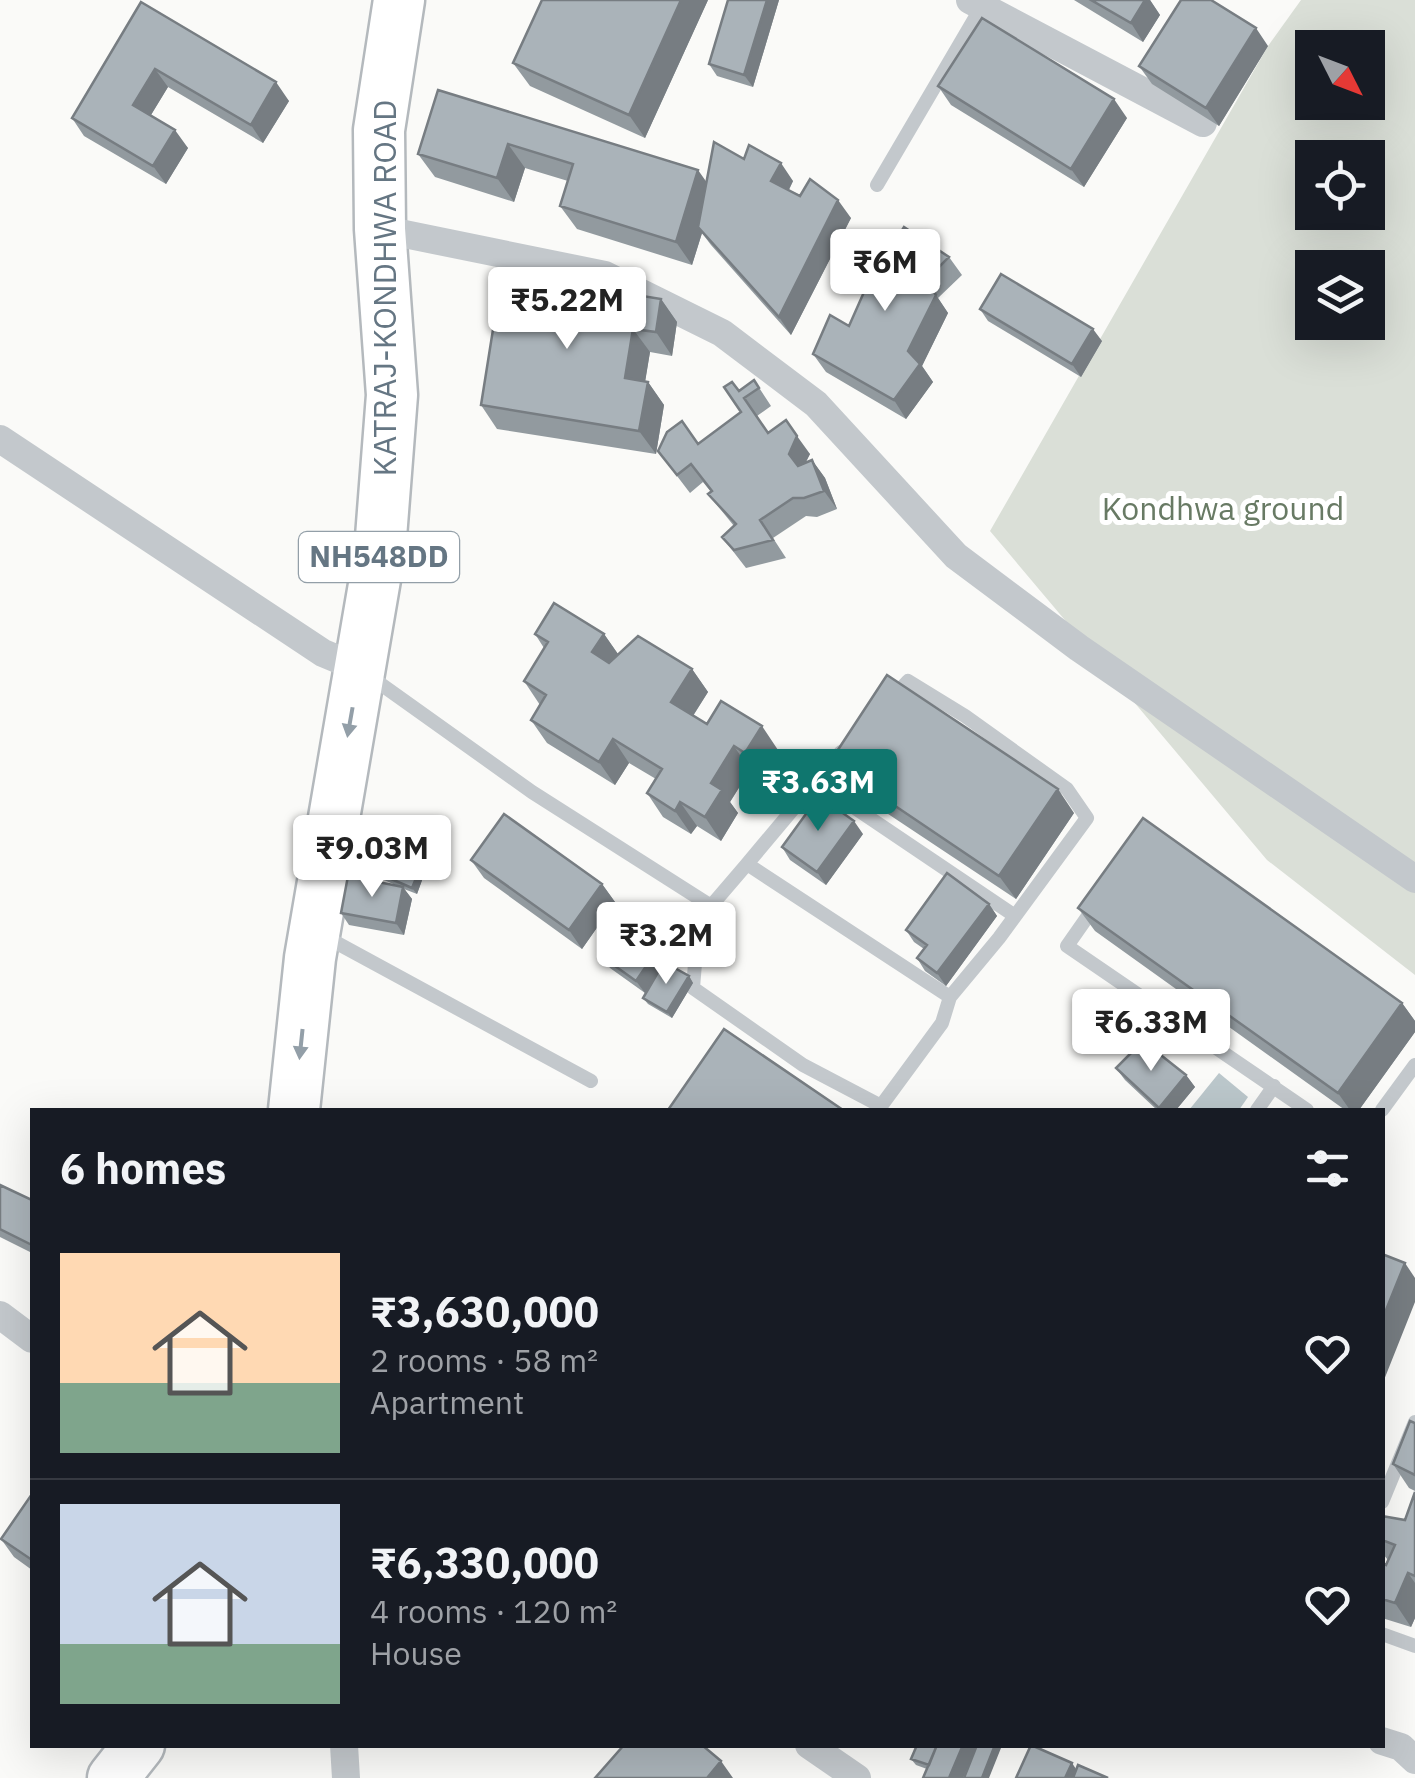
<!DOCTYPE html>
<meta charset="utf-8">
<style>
body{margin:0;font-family:"IBM Plex Sans",sans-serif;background:#242831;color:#f1f3f6;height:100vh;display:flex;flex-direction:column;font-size:38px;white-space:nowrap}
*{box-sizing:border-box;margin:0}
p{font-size:32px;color:#9ea1a6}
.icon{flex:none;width:55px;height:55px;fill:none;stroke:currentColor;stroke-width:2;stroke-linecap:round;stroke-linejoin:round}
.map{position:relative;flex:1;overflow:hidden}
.drawer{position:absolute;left:30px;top:1108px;width:1355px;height:640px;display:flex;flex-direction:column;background:#171b24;border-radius:0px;box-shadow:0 10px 40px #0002}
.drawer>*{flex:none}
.needle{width:65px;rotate:132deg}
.buttons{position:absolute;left:1295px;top:30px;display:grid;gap:20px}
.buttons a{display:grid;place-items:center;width:90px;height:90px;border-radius:0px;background:#171b24;box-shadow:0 10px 40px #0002;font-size:50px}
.price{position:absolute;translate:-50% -85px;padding:0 22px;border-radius:10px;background:#fff;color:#222;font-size:32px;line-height:65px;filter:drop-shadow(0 2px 5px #0008)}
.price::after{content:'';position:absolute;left:50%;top:60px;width:30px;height:22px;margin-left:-15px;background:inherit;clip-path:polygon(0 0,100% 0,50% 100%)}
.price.on{background:#0f766e;color:#fff}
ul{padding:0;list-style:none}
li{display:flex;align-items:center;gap:30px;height:250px;padding:0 30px}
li+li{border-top:2px solid #363941}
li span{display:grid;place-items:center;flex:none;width:280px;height:200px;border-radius:0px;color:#555}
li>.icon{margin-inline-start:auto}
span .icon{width:120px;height:120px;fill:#fffc;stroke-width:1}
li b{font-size:42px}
h2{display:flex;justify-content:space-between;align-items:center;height:120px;padding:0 30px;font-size:42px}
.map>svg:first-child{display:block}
</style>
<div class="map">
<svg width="1415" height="1778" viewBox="0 0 1415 1778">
<rect width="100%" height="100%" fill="#fafaf8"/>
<path fill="#dadfd7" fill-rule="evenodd" d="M1301 0H1415V975L1267 860 990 531 1268 46ZM1312 48H1368V102H1312ZM1312 158H1368V212H1312ZM1312 268H1368V322H1312Z"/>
<path fill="#bbc7cb" d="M1219 1073 1248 1097 1239 1110H1189Z"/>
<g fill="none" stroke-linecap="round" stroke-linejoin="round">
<g stroke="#b4b9bd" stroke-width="55">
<path id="highway" d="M294 1110 310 958 380 550 392 395 380 229 379 130 399 0
M113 1778 139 1745"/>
</g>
<path stroke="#c3c8cc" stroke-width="14" d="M877 185 982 6
M368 675 532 792 711 906 747 864 950 997 942 1023 881 1106 803 1065 693 988 696 951 711 906
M890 700 908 681 965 716 1067 789 1087 818 999 938 950 997
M815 781 1015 916
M747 864 841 752
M1095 906 1067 946 1307 1110
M324 936 591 1081
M1257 1110 1274 1086
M1382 1110 1415 1065
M1382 1502 1415 1422
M1382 1634 1415 1646"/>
<path stroke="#c3c8cc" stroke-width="28" d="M970 0 1203 123
M380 229 605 275 722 333 816 404 956 556 1079 648 1415 879
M0 439 323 653 359 668
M0 1315 32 1339
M1382 1741 1401 1747 1415 1760
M344 1745 346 1778
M809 1745 857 1778"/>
<use href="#highway" stroke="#fff" stroke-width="50"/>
</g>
<path fill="#929a9f" d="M708 0 645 138 530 86 513 63Z
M728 0H779L753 87 717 76 709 64Z
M1074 0H1150L1160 15 1143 42Z
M141 2 289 101 263 143 168 87 151 115 188 148 166 184 84 136 72 118Z
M1268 46 1219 126 1152 84 1139 66Z
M938 86 1127 118 1084 187 951 105Z
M438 90 707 182 744 159 793 181 789 190 851 218 791 335 711 245 702 233 692 265 577 229 560 206 568 181 525 168 514 202 435 177 418 154Z
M891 248 949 257 962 275 938 298 948 313 922 366 933 382 906 419 826 372 813 354 849 326 866 287 855 271Z
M661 299 677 322 672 356 650 352 645 381 648 382 664 405 656 454 497 429 481 405Z
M980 309 1102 341 1081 377 988 321Z
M754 380 771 406 757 416 768 433 810 454 805 463 812 460 825 478 837 509 817 517 806 516 773 538 786 558 746 568 722 537 734 526 708 494 711 492 703 482 690 493 658 451 698 444 741 412 739 391Z
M535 634H604L618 654 692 669 708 692 693 716 707 724 778 750 761 777 750 770 730 802 738 813 721 841 697 826 691 834 663 817 647 793 656 779 629 763 615 785 547 743 531 720 540 705 524 681 544 648Z
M830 762 1074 813 1016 899 846 786Z
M863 834 826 885 790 860 782 847Z
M471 860 602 884 615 902 582 949 484 878Z
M359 865 425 872 417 894 404 889 412 899 404 935 349 925 341 913 398 886 363 871Z
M989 904 997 916 946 986 925 971 917 958 924 949 914 942 906 930Z
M1078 908 1402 1003 1415 1021V1032L1359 1110H1345L1095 931Z
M664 940 673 953 666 963 689 976 693 983 672 1018 648 1004 643 998 656 977 645 993 610 968 601 956Z
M1116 1068 1186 1075 1195 1087 1176 1110H1157L1125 1080Z
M0 1185 32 1200V1253L0 1237Z
M1415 1423V1491L1409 1488 1393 1464Z
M1415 1492V1618L1411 1627 1382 1618V1563L1386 1565 1388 1560 1382 1553V1516L1405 1520Z
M32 1494V1570L14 1557 1 1539Z
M977 1745 963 1778H923L927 1769 916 1765 911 1759Z"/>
<path fill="#777d82" d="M681 0H708L645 138 629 115Z
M767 0H779L753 87 744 75Z
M1145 0H1150L1160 15 1143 42 1131 23Z
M1256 28 1268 46 1219 126 1206 108Z
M155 69 168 87 146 123 133 105Z
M276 82 289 101 263 143 251 125Z
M1114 99 1127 118 1084 187 1071 169Z
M175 130 188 148 166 184 153 166Z
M508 144 525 168 514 202 497 178Z
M781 163 793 181 784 199 771 181Z
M698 170 715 194 698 227 702 233 692 265 676 242Z
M838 200 851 218 791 335 779 317Z
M936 295 948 313 922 366 933 382 906 419 894 400 908 351Z
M661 299 677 322 672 356 656 332Z
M633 329 650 352 642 401 625 378Z
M1093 329 1102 341 1081 377 1072 364Z
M648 382 664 405 656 454 639 431Z
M797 436 810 454 801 472 789 454Z
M812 460 825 478 837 509 824 491Z
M604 634 620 657 609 675 592 652Z
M692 669 708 692 687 725 671 702Z
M762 726 778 750 761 777 745 753Z
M613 739 629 763 615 785 599 762Z
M734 746 750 770 730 802 738 813 721 841 705 817 711 783Z
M1058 789 1074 813 1016 899 999 876Z
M680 802 697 826 691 834 675 811Z
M854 821 863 834 826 885 817 872Z
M421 866 425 872 417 894 412 888Z
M602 884 615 902 582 949 569 930Z
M403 887 412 899 404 935 396 923Z
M989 904 997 916 946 986 937 973Z
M664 940 673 953 645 993 636 981Z
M689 976 693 983 672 1018 667 1012Z
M1402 1003 1415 1021V1032L1359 1110H1350L1338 1093Z
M1186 1075 1195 1087 1176 1110H1160L1159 1108Z
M1405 1263 1415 1278V1302L1382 1385V1320Z
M1408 1573 1415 1583V1618L1411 1627 1395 1603Z
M963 1745H977L963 1778H949Z
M995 1745H999L1001 1748 989 1778H982Z
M721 1761 733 1778H707Z
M1072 1763 1080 1775 1079 1778H1065Z"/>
<path fill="#aab3b9" stroke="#777d82" stroke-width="2.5" d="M542 0H681L629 115 513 63Z
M728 0H767L744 75 709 64Z
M1091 0H1145L1131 23Z
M1181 0H1211L1256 28 1206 108 1139 66Z
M141 2 276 82 251 125 155 69 133 105 175 130 153 166 72 118Z
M982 18 1114 99 1071 169 938 86Z
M438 90 698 170 676 242 560 206 573 164 508 144 497 178 418 154Z
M714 142 744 159 749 145 781 163 771 181 800 196 810 179 838 200 779 317 698 227Z
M904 227 949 257 925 281 936 295 908 351 920 364 894 400 813 354 830 315 849 326 868 283 855 271 874 233 891 248Z
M502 273 661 299 656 332 633 329 625 378 648 382 639 431 481 405Z
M1001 274 1093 329 1072 364 980 309Z
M754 380 759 388 744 398 768 433 786 420 797 436 789 454 798 466 812 460 824 491 804 498H793L760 520 773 540 734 550 722 537 736 524 708 494 712 491 691 464 677 475 658 451 667 432 682 421 698 444 741 412 724 387 732 382 739 391Z
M554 603 604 634 592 652 609 663 638 636 692 669 671 702 707 724 721 701 762 726 745 753 734 746 711 783 722 790 705 817 680 802 675 811 647 793 662 769 613 739 599 762 531 720 546 695 524 681 548 642 535 634Z
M887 675 1058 789 999 876 830 762Z
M819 796 854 821 817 872 782 847Z
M504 814 602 884 569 930 471 860Z
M1143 818 1402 1003 1338 1093 1078 908Z
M369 843 421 866 412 888 359 865Z
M947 873 989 904 937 973 917 958 927 945 906 930Z
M348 876 403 887 396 923 341 913Z
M629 915 664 940 636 981 601 956Z
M664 962 689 976 667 1012 643 998Z
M724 1029 843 1110H668Z
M1143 1041 1186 1075 1159 1108 1116 1068Z
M0 1185 32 1200V1245L0 1229Z
M1382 1254 1405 1263 1382 1320Z
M1410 1421 1415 1423V1475L1393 1464Z
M1415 1492V1576L1408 1573 1395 1603 1382 1599V1563L1386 1565 1395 1545 1382 1540V1516L1405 1520Z
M32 1494V1560L1 1539Z
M624 1745H702L721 1761 707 1778H595Z
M917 1745H937L929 1765 911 1759Z
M937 1745H963L949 1778H923Z
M977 1745H995L982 1778H964Z
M1031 1745 1072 1763 1065 1778H1016Z
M1078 1765 1108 1778H1073Z"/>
<defs><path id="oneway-solid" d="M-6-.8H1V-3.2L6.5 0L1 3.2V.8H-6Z" transform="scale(2.5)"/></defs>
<g fill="#939fa8">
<use href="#oneway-solid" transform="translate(350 722) rotate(100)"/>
<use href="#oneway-solid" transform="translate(301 1044) rotate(96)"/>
</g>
<g text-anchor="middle" stroke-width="10" stroke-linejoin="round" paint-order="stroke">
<rect fill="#fff" stroke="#939fa8" stroke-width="2.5" x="299" y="532" width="160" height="50" rx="8"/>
<g font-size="30" font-weight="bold" fill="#657683">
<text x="379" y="567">NH548DD</text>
</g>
<g font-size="32" fill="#657683" stroke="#fff">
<text transform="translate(385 288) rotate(-90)" y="11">KATRAJ-KONDHWA ROAD</text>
</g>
<g font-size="32" fill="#687a64" stroke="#fff">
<text x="1223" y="520">Kondhwa ground</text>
</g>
</g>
</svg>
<div class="buttons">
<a><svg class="needle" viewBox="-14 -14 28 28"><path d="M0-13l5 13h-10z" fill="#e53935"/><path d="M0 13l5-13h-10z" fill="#9ea1a6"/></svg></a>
<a><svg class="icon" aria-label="locate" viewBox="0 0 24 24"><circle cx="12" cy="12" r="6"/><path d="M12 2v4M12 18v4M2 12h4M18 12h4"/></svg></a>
<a><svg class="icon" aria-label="layers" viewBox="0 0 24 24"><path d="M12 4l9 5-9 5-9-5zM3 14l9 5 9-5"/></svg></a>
</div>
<b class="price" style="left:885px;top:314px">₹6M</b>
<b class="price" style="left:567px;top:352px">₹5.22M</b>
<b class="price on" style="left:818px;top:834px">₹3.63M</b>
<b class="price" style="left:372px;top:900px">₹9.03M</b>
<b class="price" style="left:666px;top:987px">₹3.2M</b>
<b class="price" style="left:1151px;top:1074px">₹6.33M</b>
<section class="drawer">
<h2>6 homes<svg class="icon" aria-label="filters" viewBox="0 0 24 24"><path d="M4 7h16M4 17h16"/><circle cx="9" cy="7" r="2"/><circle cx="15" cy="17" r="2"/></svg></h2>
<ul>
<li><span style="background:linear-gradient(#ffd9b3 65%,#7fa58c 0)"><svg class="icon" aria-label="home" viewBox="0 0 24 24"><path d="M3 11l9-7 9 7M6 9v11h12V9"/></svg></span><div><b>₹3,630,000</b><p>2 rooms · 58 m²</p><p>Apartment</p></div><svg class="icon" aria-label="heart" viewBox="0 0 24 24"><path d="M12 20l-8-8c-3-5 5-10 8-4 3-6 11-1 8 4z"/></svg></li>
<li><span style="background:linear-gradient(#c9d6e8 70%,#7fa58c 0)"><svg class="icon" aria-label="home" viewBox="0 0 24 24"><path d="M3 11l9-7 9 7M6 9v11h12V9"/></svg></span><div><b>₹6,330,000</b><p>4 rooms · 120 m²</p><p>House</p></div><svg class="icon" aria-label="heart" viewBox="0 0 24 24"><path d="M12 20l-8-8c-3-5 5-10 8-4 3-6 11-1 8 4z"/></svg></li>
</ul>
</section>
</div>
